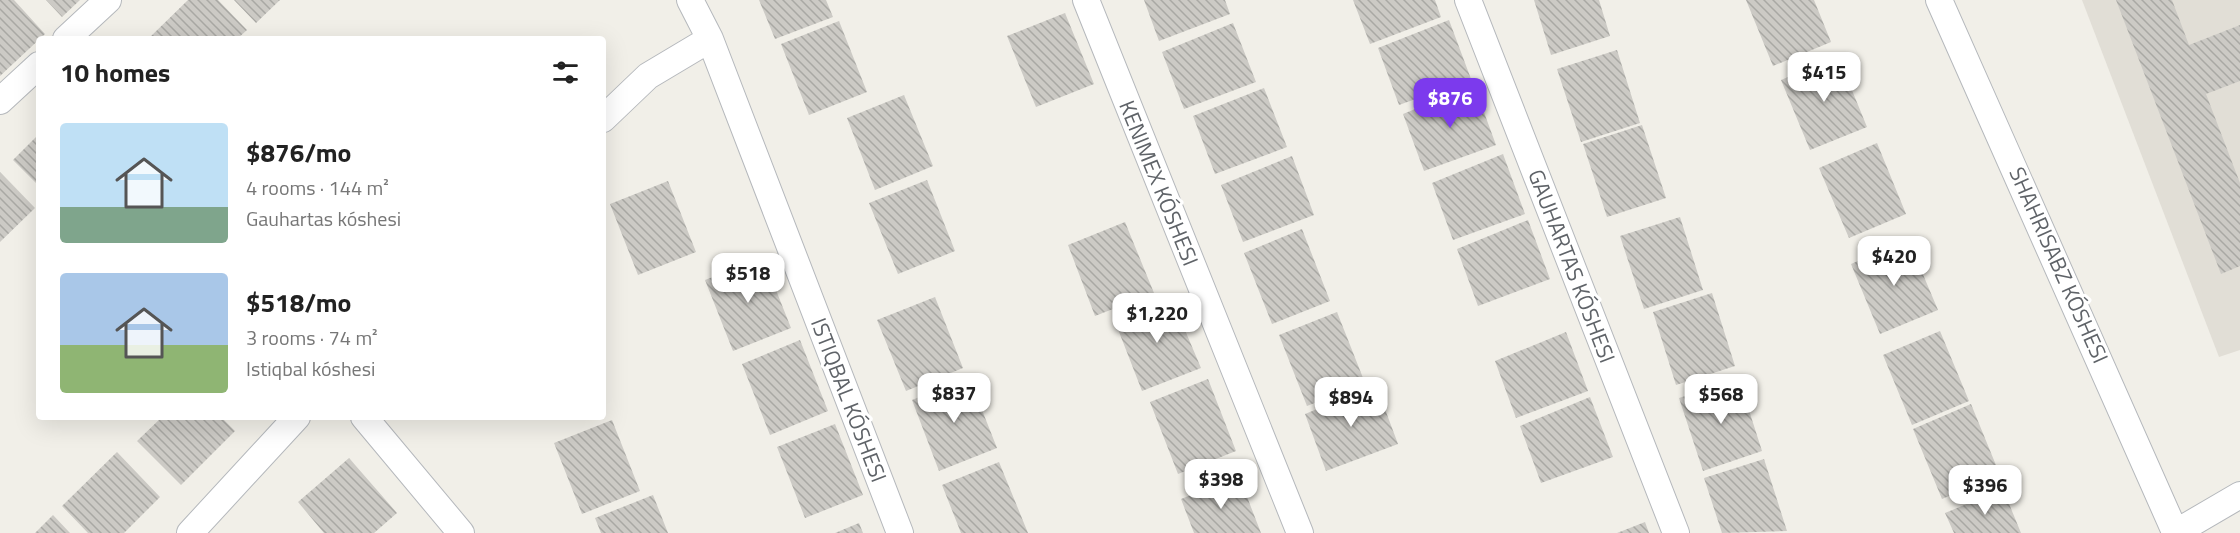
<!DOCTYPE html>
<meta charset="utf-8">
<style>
body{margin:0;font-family:"Titillium Web",sans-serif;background:#f2f2f2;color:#222;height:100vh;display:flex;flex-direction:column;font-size:22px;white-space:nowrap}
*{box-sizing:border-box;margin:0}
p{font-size:20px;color:#767676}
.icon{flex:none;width:33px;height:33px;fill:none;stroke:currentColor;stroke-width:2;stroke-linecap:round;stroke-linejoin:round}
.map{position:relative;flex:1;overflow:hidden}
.sheet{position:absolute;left:36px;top:36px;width:570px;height:384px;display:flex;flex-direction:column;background:#fff;border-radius:6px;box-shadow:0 6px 24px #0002}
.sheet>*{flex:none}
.price{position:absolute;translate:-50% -51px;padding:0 14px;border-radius:12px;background:#fff;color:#222;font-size:20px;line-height:39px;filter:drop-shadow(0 2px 3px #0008)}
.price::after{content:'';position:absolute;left:50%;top:36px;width:18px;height:14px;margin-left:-9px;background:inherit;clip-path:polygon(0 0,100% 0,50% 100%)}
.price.selected{background:#7c3aed;color:#fff}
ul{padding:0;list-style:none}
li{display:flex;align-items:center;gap:18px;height:150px;padding:0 24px}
li span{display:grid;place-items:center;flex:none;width:168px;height:120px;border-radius:6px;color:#555}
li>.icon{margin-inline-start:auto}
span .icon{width:72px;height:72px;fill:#fffc;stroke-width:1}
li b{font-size:26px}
h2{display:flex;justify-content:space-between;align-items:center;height:72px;padding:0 24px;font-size:26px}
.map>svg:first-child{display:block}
</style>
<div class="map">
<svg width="2240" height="533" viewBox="0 0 2240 533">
<defs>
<pattern id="building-back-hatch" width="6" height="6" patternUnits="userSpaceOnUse" patternTransform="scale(1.5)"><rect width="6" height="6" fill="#cccac5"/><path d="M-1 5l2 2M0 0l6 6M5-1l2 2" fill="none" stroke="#a9a8a4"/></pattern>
</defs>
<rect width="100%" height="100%" fill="#f1efe8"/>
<path fill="#e1ded6" d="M2082 0H2240V350L2219 357Z"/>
<path fill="url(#building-back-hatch)" d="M0 0H14L45 34 0 76Z
M46 0H80L62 17Z
M188 0H218L247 30 237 39H148Z
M234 0H280L256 23Z
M759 0H826L833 17 775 39Z
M1144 0H1225L1230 14 1159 41Z
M1353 0H1435L1441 17 1370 44Z
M1534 0H1599L1610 36 1551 55Z
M1746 0H1814L1831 42 1773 66Z
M2116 0H2172L2189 45 2240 25V81L2206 94 2240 183V266L2221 274Z
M1065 13 1094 84 1036 107 1007 36Z
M1449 20 1471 79 1399 105 1378 48Z
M839 21 867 92 809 115 781 44Z
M1233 23 1256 82 1184 109 1162 52Z
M1617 50 1640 123 1581 142 1557 69Z
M1838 56 1867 127 1810 150 1781 80Z
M1474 85 1496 145 1424 171 1403 114Z
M1264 88 1287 147 1215 174 1193 116Z
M904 95 933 166 875 190 847 118Z
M1642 125 1666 198 1607 217 1583 144Z
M39 134V186L13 160Z
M1877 143 1906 214 1849 238 1819 168Z
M1503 154 1525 214 1453 240 1432 183Z
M1292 156 1314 215 1243 242 1221 185Z
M0 172 35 208 0 242Z
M927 180 955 251 898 274 869 203Z
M668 181 696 252 638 275 610 204Z
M1680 217 1703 290 1644 309 1620 236Z
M1528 220 1550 279 1478 306 1457 249Z
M1125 222 1154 293 1095 316 1068 245Z
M1302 229 1330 301 1272 324 1244 253Z
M1908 239 1938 310 1880 334 1851 264Z
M763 257 791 328 733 351 705 280Z
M1712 293 1735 366 1676 385 1653 312Z
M935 297 963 368 906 391 877 320Z
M1171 297 1201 368 1142 391 1114 319Z
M1337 312 1365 383 1307 406 1279 335Z
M1940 331 1969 401 1912 425 1883 355Z
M1566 332 1588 391 1516 418 1495 361Z
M800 340 828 411 770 435 742 364Z
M969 377 997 448 939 471 912 400Z
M1208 379 1236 451 1178 474 1150 402Z
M1739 379 1762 451 1703 471 1679 398Z
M1376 385 1398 444 1326 471 1305 414Z
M1590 397 1613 457 1541 483 1520 426Z
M1971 404 2000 475 1942 499 1913 429Z
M162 417H221L235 431 181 485 137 441Z
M612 420 640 491 582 514 554 443Z
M835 424 863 495 805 518 777 447Z
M117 452 160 497 124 533H88L62 506Z
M349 458 397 513 374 533H324L298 502Z
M1764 459 1787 531 1722 533 1704 478Z
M999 462 1028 533H961L942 485Z
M1239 476 1261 533H1194L1181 499Z
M2003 489 2021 533H1954L1945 513Z
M653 495 668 533H601L595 518Z
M53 515 70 533H35Z
M1645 522 1649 533H1617Z
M859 523 863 533H835Z"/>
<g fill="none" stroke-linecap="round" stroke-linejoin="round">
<g stroke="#b5b8bc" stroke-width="28">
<path id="street" d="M690 0 710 39 900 533
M1086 0 1300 533
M1468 0 1676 533
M1939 0 2175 532
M66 39 108 0
M0 101 39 65
M603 119 648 76 710 39
M364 417 461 533
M190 533 297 417
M2175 533 2240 495"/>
</g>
<use href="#street" stroke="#fff" stroke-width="26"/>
</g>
<g text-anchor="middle" stroke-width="6" stroke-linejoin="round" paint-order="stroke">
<g font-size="22" fill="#5f6368" stroke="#fff">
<text transform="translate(1159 183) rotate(68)" y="8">KENIMEX KÓSHESI</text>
<text transform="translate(2059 265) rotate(66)" y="8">SHAHRISABZ KÓSHESI</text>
<text transform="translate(1572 266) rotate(69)" y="8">GAUHARTAS KÓSHESI</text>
<text transform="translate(849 400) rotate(69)" y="8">ISTIQBAL KÓSHESI</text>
</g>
</g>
</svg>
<b class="price" style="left:1824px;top:103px">$415</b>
<b class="price selected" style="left:1450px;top:129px">$876</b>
<b class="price" style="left:1894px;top:287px">$420</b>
<b class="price" style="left:748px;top:304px">$518</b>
<b class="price" style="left:1157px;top:344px">$1,220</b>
<b class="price" style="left:954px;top:424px">$837</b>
<b class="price" style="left:1721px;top:425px">$568</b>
<b class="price" style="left:1351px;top:428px">$894</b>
<b class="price" style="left:1221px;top:510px">$398</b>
<b class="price" style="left:1985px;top:516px">$396</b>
<section class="sheet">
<h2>10 homes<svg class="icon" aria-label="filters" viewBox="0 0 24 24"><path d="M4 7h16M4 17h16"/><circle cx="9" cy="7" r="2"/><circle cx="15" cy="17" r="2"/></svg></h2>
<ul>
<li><span style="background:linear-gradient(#bfe0f5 70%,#7fa58c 0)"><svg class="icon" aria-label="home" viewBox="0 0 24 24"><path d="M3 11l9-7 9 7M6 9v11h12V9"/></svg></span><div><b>$876/mo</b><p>4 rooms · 144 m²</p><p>Gauhartas kóshesi</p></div></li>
<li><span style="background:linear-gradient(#a9c7e8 60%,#8fb573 0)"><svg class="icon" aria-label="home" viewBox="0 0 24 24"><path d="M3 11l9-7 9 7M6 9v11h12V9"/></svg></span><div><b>$518/mo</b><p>3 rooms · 74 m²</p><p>Istiqbal kóshesi</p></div></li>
</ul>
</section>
</div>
